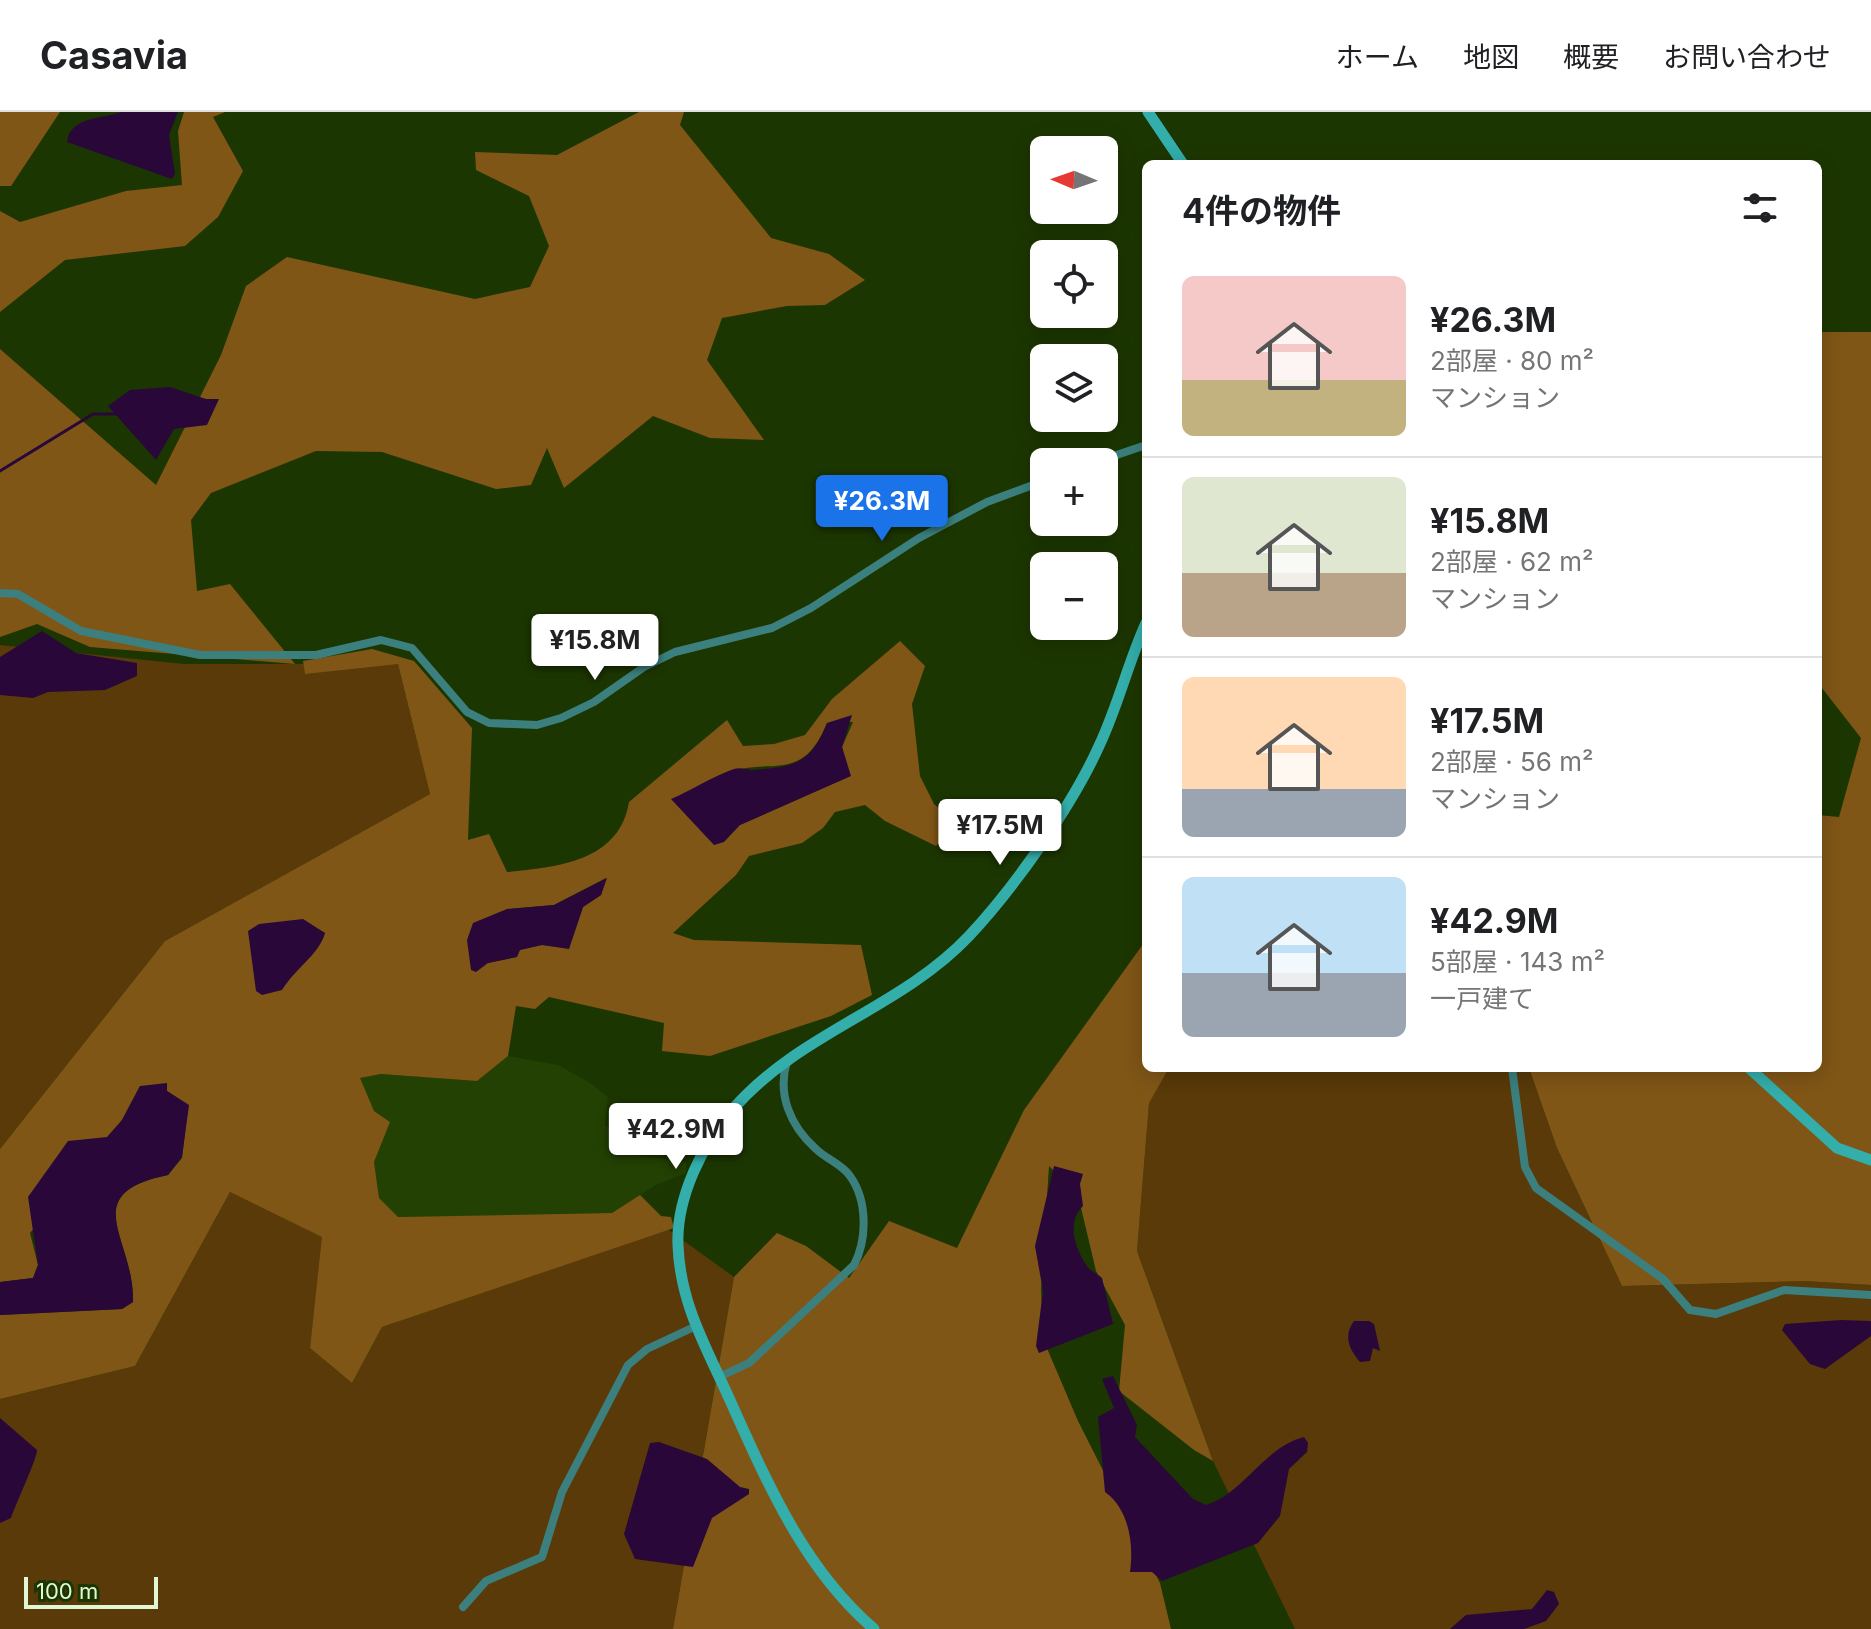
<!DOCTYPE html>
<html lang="ja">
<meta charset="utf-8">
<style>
body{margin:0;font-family:Inter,"Noto Sans JP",sans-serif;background:#f6f6f6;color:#202124;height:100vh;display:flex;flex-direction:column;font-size:30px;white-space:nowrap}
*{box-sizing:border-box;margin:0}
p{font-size:26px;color:#757577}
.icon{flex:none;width:44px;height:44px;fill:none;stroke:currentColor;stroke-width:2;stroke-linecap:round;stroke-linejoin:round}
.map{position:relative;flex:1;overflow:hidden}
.sheet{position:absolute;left:1142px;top:48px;width:680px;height:912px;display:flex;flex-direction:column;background:#fff;border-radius:12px;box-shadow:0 4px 20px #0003}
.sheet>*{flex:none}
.needle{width:52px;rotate:272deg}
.fabs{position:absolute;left:1030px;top:24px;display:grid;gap:16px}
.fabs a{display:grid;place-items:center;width:88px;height:88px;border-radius:12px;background:#fff;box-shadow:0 4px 20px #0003;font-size:40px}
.scale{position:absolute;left:24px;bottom:20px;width:134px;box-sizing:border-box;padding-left:8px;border:4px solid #e2f8d4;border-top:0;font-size:22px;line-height:28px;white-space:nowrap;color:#e2f8d4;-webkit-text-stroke:6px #1c3601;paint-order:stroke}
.price{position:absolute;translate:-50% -68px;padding:0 18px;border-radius:8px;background:#fff;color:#222;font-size:26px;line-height:52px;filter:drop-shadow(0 2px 4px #0008)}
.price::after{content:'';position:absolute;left:50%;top:48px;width:24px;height:18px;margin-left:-12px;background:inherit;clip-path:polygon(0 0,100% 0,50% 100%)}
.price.selected{background:#1a73e8;color:#fff}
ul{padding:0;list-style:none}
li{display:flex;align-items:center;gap:24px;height:200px;padding:0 40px}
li+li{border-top:2px solid #e0e0e0}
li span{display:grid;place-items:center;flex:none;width:224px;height:160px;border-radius:12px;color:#555}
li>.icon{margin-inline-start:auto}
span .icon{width:96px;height:96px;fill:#fffc;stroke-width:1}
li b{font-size:34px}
h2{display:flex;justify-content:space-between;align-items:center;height:96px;padding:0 40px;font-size:34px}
header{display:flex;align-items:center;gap:48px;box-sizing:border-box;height:112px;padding:0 40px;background:#fff;border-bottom:2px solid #e0e0e0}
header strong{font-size:38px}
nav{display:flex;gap:44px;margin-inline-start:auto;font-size:28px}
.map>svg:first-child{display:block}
</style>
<header>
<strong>Casavia</strong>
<nav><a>ホーム</a><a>地図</a><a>概要</a><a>お問い合わせ</a></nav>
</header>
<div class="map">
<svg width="1871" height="1517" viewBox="0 0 1871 1517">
<rect width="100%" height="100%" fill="#1c3601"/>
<path fill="#234103" d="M508 944 558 953 590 971 608 985 605 1014 633 1022 631 1042 686 1050V1061L656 1073 612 1101 398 1105 379 1086 374 1050 390 1010 374 999 359 966 381 962 477 969Z"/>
<path fill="#593a08" d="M0 533 184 552H398L430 682 165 829 0 1037Z
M1169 956H1529L1557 1036 1622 1174 1804 1169 1871 1173V1517H1295L1213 1349 1137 1139 1149 990Z
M230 1080 323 1125 310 1236 352 1271 382 1215 666 1116 734 1165 673 1517H0V1287L135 1254Z"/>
<path fill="#805617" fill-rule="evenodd" d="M0 0H60L11 74H0Z
M184 0H225L213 5 243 59 218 105 185 134 65 148 0 200V99L20 110 126 79 182 73 178 19Z
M639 0H684L680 13 771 126 829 142 865 168 825 193 787 194 722 206 707 248 764 328 710 326 653 304 564 376 547 336 531 373 496 377 382 340 316 339 211 381 191 408 197 479 230 472 295 552 90 535 37 512 0 525V237L156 373 221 243 246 174 287 145 475 187 530 175 549 134 529 84 476 58 475 40 557 43Z
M1818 220H1871V1173L1804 1169 1622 1174 1557 1036 1529 956H1818V703L1839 705 1861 626 1818 571Z
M900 529 925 554 912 592 920 664 934 692 957 713 936 734 885 709 865 693 835 700 823 716 802 731 749 744 736 763 673 821 694 828 861 833 872 883 831 904 710 944 662 939 664 911 549 885 535 897 516 894 508 944 477 969 381 962 360 966 374 999 390 1010 374 1050 379 1086 398 1105 612 1101 640 1083 661 1104 671 1105 674 1116 382 1215 352 1271 310 1236 322 1125 230 1080 135 1254 0 1287V1203L122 1197 133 1190C135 1127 75 1082 168 1063L182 1046 188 993 167 979 140 974 122 1008 30 1121 38 1153 33 1166 0 1170V1037L165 829 430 682 398 552 305 562 303 549 372 537 414 549 472 616 468 728 489 722 507 760C557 755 619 750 629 690L727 608 743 634 774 632 805 623 832 587ZM853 610 842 635 850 664 740 713 719 666C764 639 800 678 827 611ZM606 766 601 783 583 795 569 836 542 833 519 838 516 845 488 851 507 797 554 793ZM313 815 325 821C316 851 282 865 257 879V864Z
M1146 828V956H1169L1149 991 1137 1139 1213 1349 1194 1338 1119 1279 1125 1213 1096 1159 1078 1083 1049 1054 1041 1177 1043 1227 1078 1309 1160 1471 1171 1517H673L734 1165 777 1121 806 1134 849 1166 889 1109 957 1136 1024 998Z"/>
<path fill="#290739" d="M121 0H178L169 23 175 62 172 67 67 30C70 4 103 7 121 0Z
M170 275 206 287H219L207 313 174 317 156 348 108 294 130 278Z
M42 519 76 541 137 551V564L105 578 48 580 33 586 0 583V545Z
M852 603 842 635 851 664 740 713 724 730 714 733 671 687C692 678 713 664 734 657 740 655 747 658 753 658 795 655 811 651 827 611Z
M607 766 601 783 583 795 569 837 542 833 520 838 517 845 488 851 476 860 471 858 467 828 473 811 507 797 554 793Z
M303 807 325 821C318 843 295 857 282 878L262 883 256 879 248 819 259 812Z
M167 971V979L189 993 182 1045 168 1063C75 1082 135 1127 133 1190L122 1197 0 1203V1170L33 1166 38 1153 28 1085 68 1029 107 1025 122 1008 140 974Z
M1054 1054 1083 1062 1080 1072 1083 1094C1066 1110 1075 1137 1087 1154 1090 1159 1097 1161 1102 1166L1113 1212 1039 1241 1036 1234 1043 1179 1035 1134Z
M1841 1208 1871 1209V1224L1825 1257 1810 1252 1782 1218 1785 1212Z
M1369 1209 1374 1212 1380 1239 1373 1236 1370 1249 1360 1250C1349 1237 1343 1224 1354 1209Z
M1113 1264 1137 1313 1135 1325 1193 1387 1206 1393C1244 1381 1264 1335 1304 1325L1308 1331 1307 1340 1289 1357 1280 1404 1258 1431 1162 1469 1152 1460H1130C1134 1432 1129 1397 1105 1380L1098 1305 1114 1296 1102 1267Z
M0 1306 37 1338C37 1347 16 1391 11 1406L0 1411Z
M659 1330 707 1347 740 1375 749 1377V1382L712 1406 693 1455 635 1447 624 1422 650 1331Z
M1547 1478 1554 1480 1559 1492 1546 1509 1524 1517H1450L1466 1503 1532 1497Z"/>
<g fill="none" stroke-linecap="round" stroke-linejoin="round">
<path stroke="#290739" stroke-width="3" d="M0 359 93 302H119"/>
<path stroke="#3b807e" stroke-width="8" d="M1096 350 1146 333
M0 481 18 482 81 519 200 543H316L381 528 412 536 467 600 489 611 537 613 561 606 594 590 644 555 675 540 772 516 811 496 919 426 987 390 1044 369
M1512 956 1525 1055 1536 1076 1663 1167 1690 1198 1716 1202 1784 1178 1871 1183
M719 1265 749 1251 854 1153C867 1128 868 1089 850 1064 842 1052 826 1047 816 1037 790 1014 777 982 787 949
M463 1495 486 1469 542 1445 562 1380 628 1253 647 1237 694 1215"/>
<path stroke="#33aeab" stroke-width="11" d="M1148 0 1183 52
M1749 956 1837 1036 1871 1048
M874 1517C803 1456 767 1370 729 1286 706 1235 680 1191 678 1133 676 1086 703 1031 733 997 800 920 900 897 969 824 1014 776 1072 694 1099 634 1118 594 1128 551 1146 511"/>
</g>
</svg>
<div class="fabs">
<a><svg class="needle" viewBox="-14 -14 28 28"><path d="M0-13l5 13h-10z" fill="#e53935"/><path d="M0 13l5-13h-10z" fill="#757577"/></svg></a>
<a><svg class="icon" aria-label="locate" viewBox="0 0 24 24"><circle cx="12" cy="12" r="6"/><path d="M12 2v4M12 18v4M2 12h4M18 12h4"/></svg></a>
<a><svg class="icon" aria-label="layers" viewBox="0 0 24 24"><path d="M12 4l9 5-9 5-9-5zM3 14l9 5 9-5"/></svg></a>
<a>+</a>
<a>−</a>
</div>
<div class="scale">100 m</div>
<b class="price selected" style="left:882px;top:431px">¥26.3M</b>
<b class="price" style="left:595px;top:570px">¥15.8M</b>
<b class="price" style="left:1000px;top:755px">¥17.5M</b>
<b class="price" style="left:676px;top:1059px">¥42.9M</b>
<section class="sheet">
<h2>4件の物件<svg class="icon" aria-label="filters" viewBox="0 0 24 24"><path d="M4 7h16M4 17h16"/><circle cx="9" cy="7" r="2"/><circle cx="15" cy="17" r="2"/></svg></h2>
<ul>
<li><span style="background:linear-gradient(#f6c9c9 65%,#c2b280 0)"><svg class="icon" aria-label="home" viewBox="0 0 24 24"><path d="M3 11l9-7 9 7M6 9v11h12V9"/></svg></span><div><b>¥26.3M</b><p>2部屋 · 80 m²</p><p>マンション</p></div></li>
<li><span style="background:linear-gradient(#dfe7d0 60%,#b9a48a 0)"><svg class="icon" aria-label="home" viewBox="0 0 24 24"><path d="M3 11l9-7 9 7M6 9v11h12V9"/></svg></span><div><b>¥15.8M</b><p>2部屋 · 62 m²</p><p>マンション</p></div></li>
<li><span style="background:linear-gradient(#ffd9b3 70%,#9aa5b1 0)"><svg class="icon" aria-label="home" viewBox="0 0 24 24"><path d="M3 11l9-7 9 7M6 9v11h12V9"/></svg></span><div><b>¥17.5M</b><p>2部屋 · 56 m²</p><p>マンション</p></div></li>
<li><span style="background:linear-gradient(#bfe0f5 60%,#9aa5b1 0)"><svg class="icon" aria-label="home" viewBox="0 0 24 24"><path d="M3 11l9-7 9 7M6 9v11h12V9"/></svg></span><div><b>¥42.9M</b><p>5部屋 · 143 m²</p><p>一戸建て</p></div></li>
</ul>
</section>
</div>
